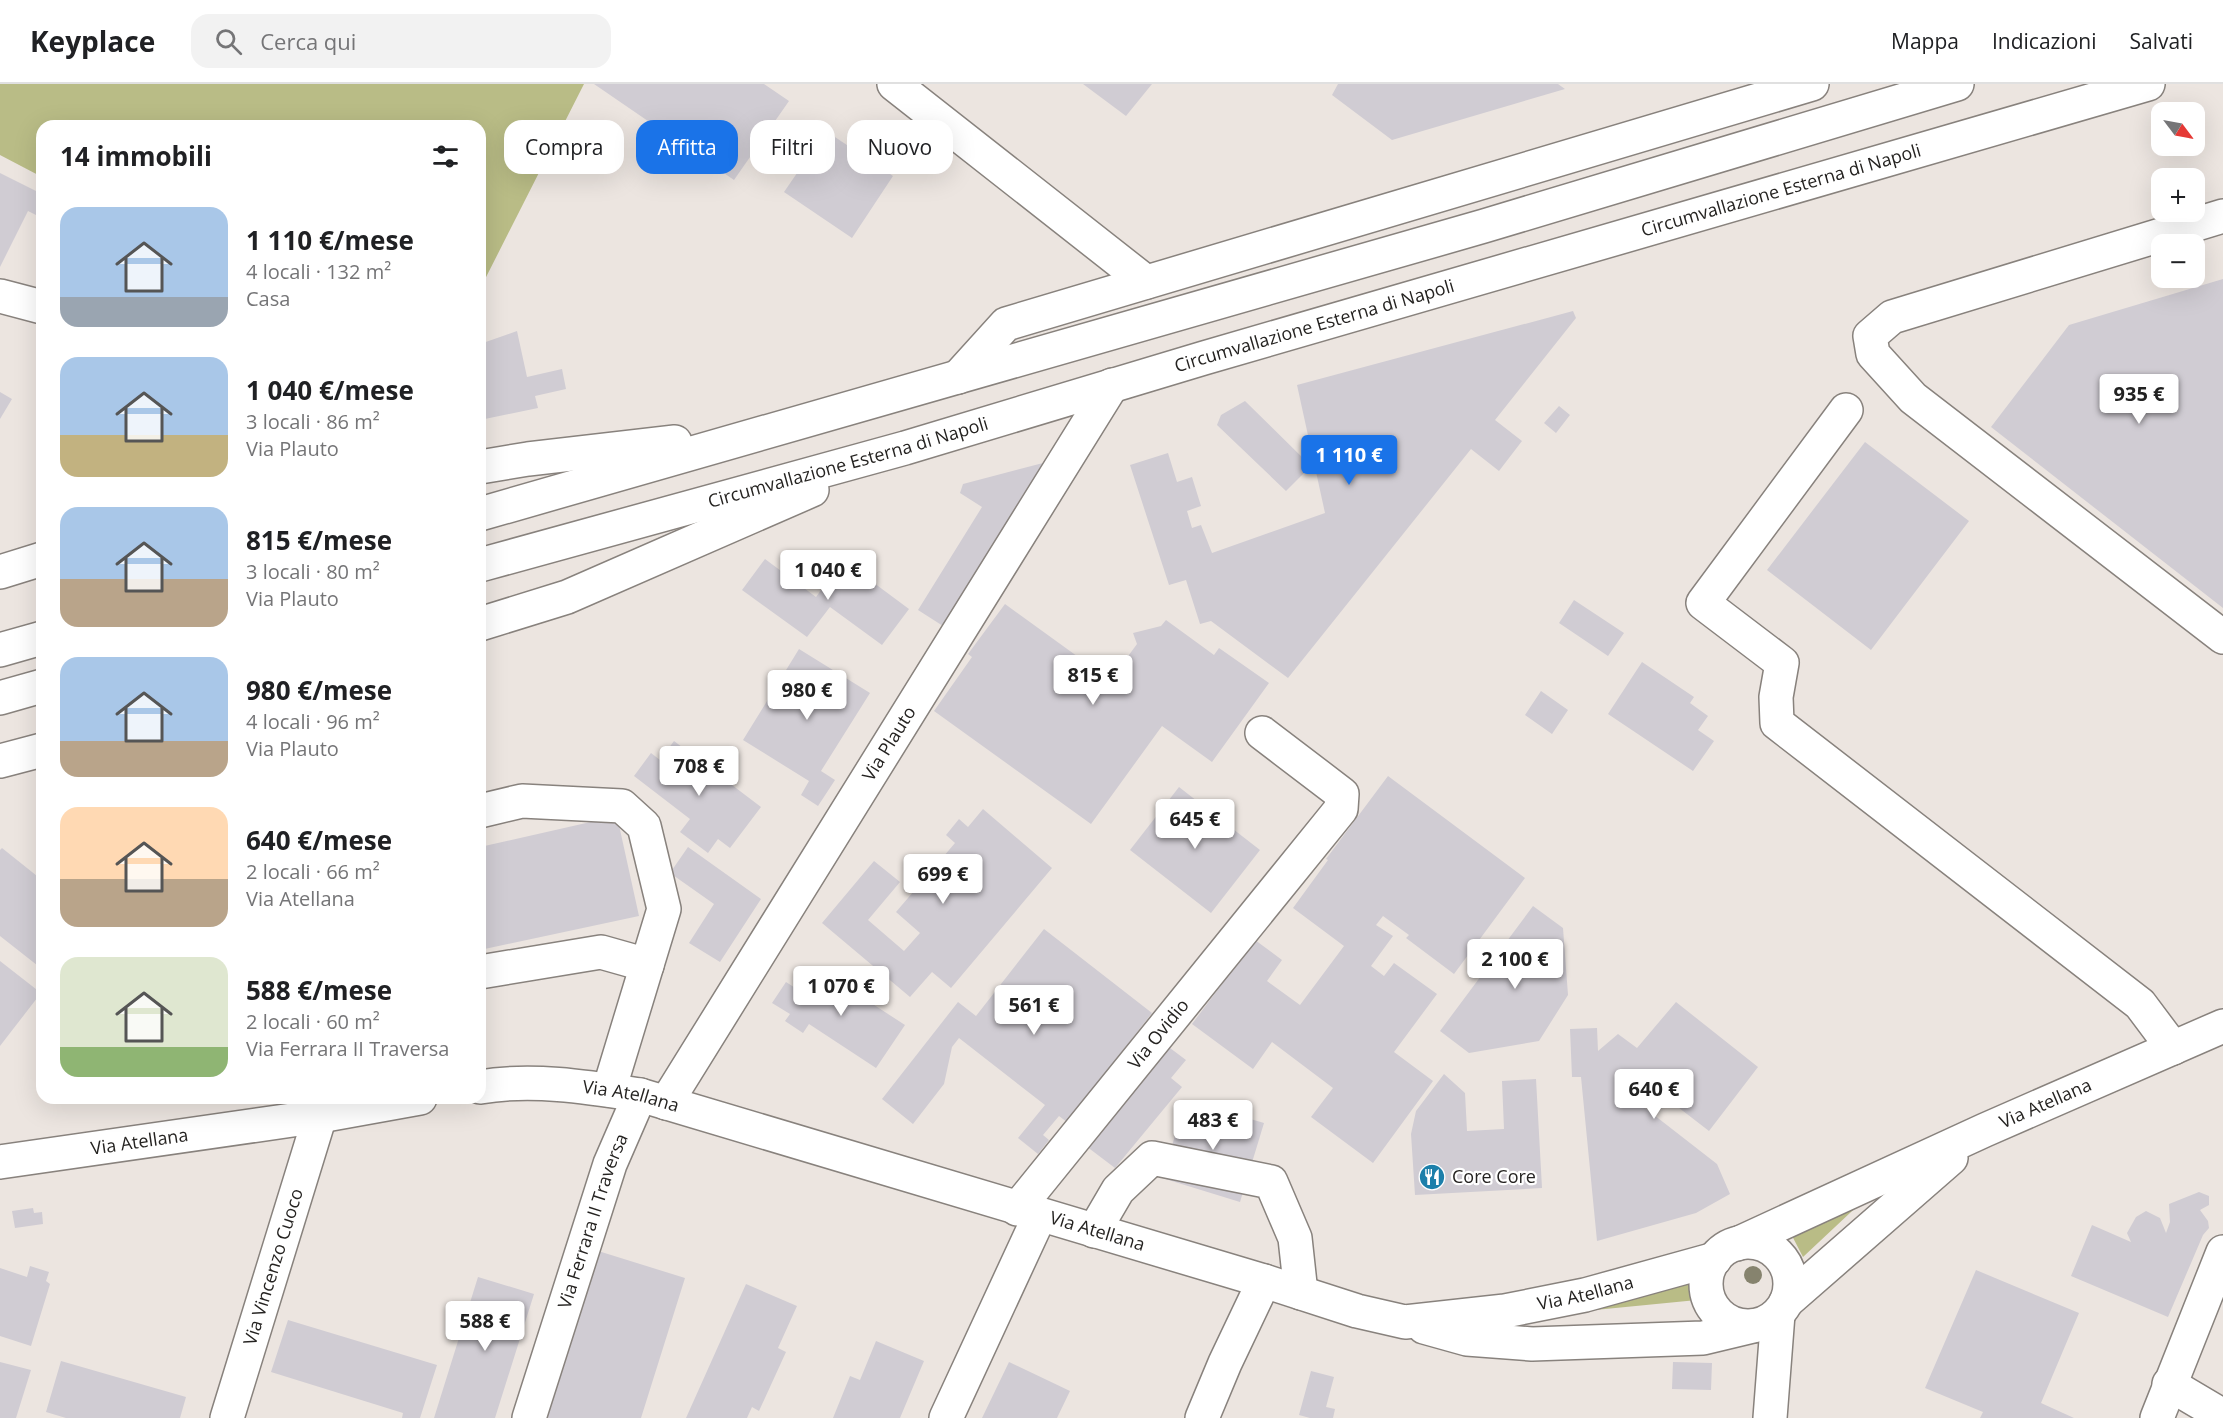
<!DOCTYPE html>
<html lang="it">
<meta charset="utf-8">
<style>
body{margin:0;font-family:"Open Sans",sans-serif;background:#f2f2f2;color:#202124;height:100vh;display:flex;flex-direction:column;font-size:22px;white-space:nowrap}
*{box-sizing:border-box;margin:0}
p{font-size:20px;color:#757577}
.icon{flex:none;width:33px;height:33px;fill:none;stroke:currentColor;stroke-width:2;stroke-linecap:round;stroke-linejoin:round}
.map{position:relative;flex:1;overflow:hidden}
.drawer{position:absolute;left:36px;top:36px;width:450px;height:984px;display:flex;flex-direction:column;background:#fff;border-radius:18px;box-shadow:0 6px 24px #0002}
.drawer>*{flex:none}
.banner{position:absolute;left:504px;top:36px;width:570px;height:54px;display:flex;gap:12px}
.needle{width:39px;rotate:122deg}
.buttons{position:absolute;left:2151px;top:18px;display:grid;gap:12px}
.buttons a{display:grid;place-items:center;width:54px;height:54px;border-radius:12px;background:#fff;box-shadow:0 6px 24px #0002;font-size:30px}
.price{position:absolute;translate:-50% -51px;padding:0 14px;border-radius:6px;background:#fff;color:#222;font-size:20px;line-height:39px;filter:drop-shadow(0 2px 3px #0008)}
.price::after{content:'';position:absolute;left:50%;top:36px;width:18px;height:14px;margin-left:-9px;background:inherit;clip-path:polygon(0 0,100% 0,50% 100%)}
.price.active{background:#1a73e8;color:#fff}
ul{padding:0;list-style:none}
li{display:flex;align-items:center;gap:18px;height:150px;padding:0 24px}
li span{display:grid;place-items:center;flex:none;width:168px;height:120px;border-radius:18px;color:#555}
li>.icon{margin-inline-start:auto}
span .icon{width:72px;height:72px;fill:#fffc;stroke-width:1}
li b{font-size:26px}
h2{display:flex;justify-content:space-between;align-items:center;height:72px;padding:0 24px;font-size:26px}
.pill{padding:0 21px;border-radius:18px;background:#fff;box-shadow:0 6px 24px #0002;font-size:21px;line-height:54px}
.pill.active{background:#1a73e8;color:#fff}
header{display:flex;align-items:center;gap:36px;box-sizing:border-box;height:84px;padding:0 30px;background:#fff;border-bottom:2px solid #e0e0e0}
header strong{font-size:28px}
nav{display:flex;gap:33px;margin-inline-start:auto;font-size:21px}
.search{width:420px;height:54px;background:#f2f2f2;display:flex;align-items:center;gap:15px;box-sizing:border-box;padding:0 21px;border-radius:18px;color:#757577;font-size:22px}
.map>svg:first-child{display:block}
</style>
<header>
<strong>Keyplace</strong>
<div class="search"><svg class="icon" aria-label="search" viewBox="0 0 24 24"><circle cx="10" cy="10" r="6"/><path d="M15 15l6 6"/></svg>Cerca qui</div>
<nav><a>Mappa</a><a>Indicazioni</a><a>Salvati</a></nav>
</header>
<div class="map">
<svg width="2223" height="1334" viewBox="0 0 2223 1334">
<rect width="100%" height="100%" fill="#ece5e0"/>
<path fill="#b9bc86" d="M0 0H584L480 205V42H42V93L0 71Z
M1867 1113 1803 1173 1789 1146Z
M1692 1191 1697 1216 1595 1226Z"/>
<path fill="#d0ccd3" d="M594 0H764L789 17 734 96Z
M1083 0H1152L1126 32Z
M1338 0H1558L1565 5 1392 56 1332 11Z
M826 47 893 92 852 154 784 108Z
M0 89 40 109 42 105V134L28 127 0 183Z
M2223 195V524L1991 343 2069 241Z
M1573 227 1576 234 1495 336 1522 357 1499 387 1471 365 1288 594 1211 537 1200 540 1186 496 1169 501 1130 381 1168 369 1177 398 1192 393 1201 422 1187 427 1192 444 1201 441 1212 469 1325 429 1297 301Z
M517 247 527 293 562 285 566 305 535 312 538 324 480 336V260Z
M0 308 12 315 0 335Z
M1245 317 1311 382 1286 407 1217 341 1221 331Z
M1559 322 1570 331 1556 349 1544 339Z
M1865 358 1969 437 1871 566 1767 486Z
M1043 379 1008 439 943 542 918 526 982 423 960 409 963 400Z
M765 475 816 513 843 476 909 525 882 561 830 523 807 553 742 506Z
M1574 516 1624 549 1608 572 1559 539Z
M1005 520 1081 575 1077 580 1107 601 1137 560 1133 549 1161 542 1166 536 1214 571 1219 564 1269 599 1212 678 1162 642 1091 740 934 627 972 573 968 570Z
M799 565 870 609 821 687 835 696 818 722 801 711 809 697 743 656Z
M1642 578 1694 613 1690 619 1708 632 1698 646 1714 657 1693 687 1608 630Z
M1541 607 1568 626 1552 650 1525 631Z
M674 657 761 723 730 764 718 755 708 769 680 748 690 735 634 692 651 669 660 676Z
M1388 692 1525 794 1454 890 1406 854 1409 851 1383 832 1376 841 1393 852 1371 882 1384 892 1394 879 1437 910 1394 968 1433 997 1373 1079 1311 1033 1333 1004 1272 958 1253 985 1192 940 1255 856 1282 876 1267 897 1300 921 1344 862 1293 824 1328 776 1326 775 1332 767Z
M1179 703 1260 766 1211 829 1130 766Z
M983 725 1052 784 951 904 932 888 910 913 822 839 874 777 900 798 868 836 904 867 920 849 896 828 955 759 946 751 959 735 968 743Z
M617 732 639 832 480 866V763Z
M688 763 761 815 720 878 689 859 714 820 670 789Z
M2 764 42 796V885L0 852V766Z
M1533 822 1563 844 1568 911 1539 957 1469 969 1440 947Z
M1044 845 1152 929 1067 1038 1059 1032 1043 1051 1049 1056 1038 1070 1018 1054 1045 1021 959 954 952 963 944 1000 913 1040 882 1015 958 918 976 932Z
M0 877 41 909 0 962Z
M821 882 839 893 830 907 844 916 851 906 905 941 876 984 809 940 803 949 785 937 790 930 772 919 786 898 803 909Z
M1676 918 1758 983 1709 1047 1648 1000 1636 1017 1717 1080 1730 1110 1696 1129 1597 1157 1581 993H1572L1570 945 1597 944 1598 967 1618 950 1637 964Z
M1166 961 1186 976 1171 994 1182 1003 1115 1084 1082 1059Z
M1444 990 1465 1009 1467 1047 1504 1045 1502 997 1536 995 1542 1104 1415 1111 1411 1050 1416 1027Z
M1186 1016 1264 1039 1240 1118 1162 1094Z
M2199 1108 2209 1112V1121L2200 1126 2208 1137 2209 1144 2203 1151 2168 1233 2071 1192 2092 1141 2131 1158 2127 1149 2136 1133 2146 1127 2160 1134 2166 1149 2170 1138 2169 1120Z
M33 1124 34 1129 42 1128 43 1140 15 1144 12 1127Z
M595 1166 685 1194 641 1334H543Z
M30 1182 49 1188 46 1197 50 1200 31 1262 0 1252V1184L27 1193Z
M1976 1186 2079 1229 2041 1319 2074 1334H1980L1983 1328 1925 1304Z
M478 1193 534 1210 495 1334H434Z
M746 1200 797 1222 778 1264 786 1268 759 1327 752 1323 747 1334H686Z
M288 1236 437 1281 420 1334H402L403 1329 271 1288Z
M876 1257 924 1277 900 1334H833L850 1292 860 1296Z
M61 1277 186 1313 180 1334H66L46 1328Z
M0 1278 31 1286 16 1334H0Z
M1009 1278 1070 1307 1057 1334H982Z
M1673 1278 1712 1279 1711 1306 1672 1305Z
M1311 1287 1334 1293 1326 1323 1335 1325 1333 1334H1310L1299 1331Z"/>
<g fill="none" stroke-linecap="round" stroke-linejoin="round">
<g stroke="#88827d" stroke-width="36">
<g id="minor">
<path d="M894 0 1146 198"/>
<path d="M2223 132 1892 233 1870 252 1873 270 1913 314 2223 553"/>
<path d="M0 212 42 223"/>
<path d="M958 293 1006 240 1812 0"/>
<path d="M1846 326 1703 519 1782 579 1776 613 1777 639 2140 920 2173 964"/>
<path d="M480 727 522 717 622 722 644 742 664 825 609 1006"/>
<path d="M480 888 601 868 647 881"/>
<path id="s1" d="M666 1019 1112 301"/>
<path id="s2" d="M1017 1125 1341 725 1342 710 1262 649"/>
<path d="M1094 1147 1118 1106 1152 1074 1271 1098 1295 1154 1301 1209"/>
<path d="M2169 1300 2223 1332"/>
<path id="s3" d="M227 1334 320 1032"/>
<path id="s4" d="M529 1334 610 1080 640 1011"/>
<path d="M946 1334 1040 1131"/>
<path d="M1202 1334 1225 1279 1264 1197"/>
<path d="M1770 1334 1778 1230"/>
<path d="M2157 1334 2223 1168"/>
</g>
</g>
<g stroke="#88827d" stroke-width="36">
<g id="major">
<path id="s5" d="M480 1003C532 994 588 1003 640 1011L1264 1197 1357 1227 1405 1238 1505 1227 1585 1211 1715 1175"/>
<path id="s6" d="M0 1078 320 1032 420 1014"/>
<circle cx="1748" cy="1200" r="42"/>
<path id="s7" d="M1737 1160 1985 1046 2223 942"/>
<path d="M1786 1218 1951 1074"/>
<path d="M1424 1243 1467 1255 1532 1260 1703 1254 1753 1242"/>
</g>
</g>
<g stroke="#88827d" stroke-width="36">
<g id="highway">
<path d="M480 383 528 375 675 358"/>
<path d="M480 430 1484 142 1957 0"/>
<path id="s8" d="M480 481 905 364 1204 274 2148 0"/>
<path d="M0 488 42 475"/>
<path d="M480 540 567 513 812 406"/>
<path d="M0 566 42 554"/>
<path d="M0 614 42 602"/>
<path d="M0 677 42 666"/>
</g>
</g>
<use href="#minor" stroke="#fff" stroke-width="33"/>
<use href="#major" stroke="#fff" stroke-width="33"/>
<use href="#highway" stroke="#fff" stroke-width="33"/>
</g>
<circle fill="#86836e" cx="1753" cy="1191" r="9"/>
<defs>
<g id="restaurant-disc" transform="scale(1.35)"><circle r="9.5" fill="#1c7faa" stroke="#fff"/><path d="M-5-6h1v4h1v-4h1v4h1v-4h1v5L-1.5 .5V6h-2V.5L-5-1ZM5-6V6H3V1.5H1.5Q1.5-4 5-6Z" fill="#fff"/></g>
</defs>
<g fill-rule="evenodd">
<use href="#restaurant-disc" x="1432" y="1093"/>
</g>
<g text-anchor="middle" stroke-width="4.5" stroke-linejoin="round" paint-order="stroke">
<g font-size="18" fill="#252321" stroke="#fff">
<text dy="6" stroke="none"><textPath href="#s8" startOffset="1354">Circumvallazione Esterna di Napoli</textPath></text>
<text dy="6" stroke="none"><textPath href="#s8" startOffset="868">Circumvallazione Esterna di Napoli</textPath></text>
<text dy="6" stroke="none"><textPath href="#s8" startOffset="382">Circumvallazione Esterna di Napoli</textPath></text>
<text dy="6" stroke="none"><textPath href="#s1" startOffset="423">Via Plauto</textPath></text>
<text dy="6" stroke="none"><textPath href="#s2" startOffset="225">Via Ovidio</textPath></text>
<text dy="6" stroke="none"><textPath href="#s5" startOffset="152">Via Atellana</textPath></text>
<text dy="6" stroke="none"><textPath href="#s7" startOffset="339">Via Atellana</textPath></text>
<text dy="6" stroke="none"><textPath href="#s6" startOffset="141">Via Atellana</textPath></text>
<text dy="6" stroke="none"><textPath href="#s4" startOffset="207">Via Ferrara II Traversa</textPath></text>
<text dy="6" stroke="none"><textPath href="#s5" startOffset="638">Via Atellana</textPath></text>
<text dy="6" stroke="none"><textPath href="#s3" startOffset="158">Via Vincenzo Cuoco</textPath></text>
<text dy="6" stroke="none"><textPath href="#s5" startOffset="1142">Via Atellana</textPath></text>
</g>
<g font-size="18" fill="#252321" stroke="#fff" text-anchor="start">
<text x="1452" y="1099">Core Core</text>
</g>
</g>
</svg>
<div class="buttons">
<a><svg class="needle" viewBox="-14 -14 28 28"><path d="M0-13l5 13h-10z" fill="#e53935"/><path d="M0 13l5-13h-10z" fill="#757577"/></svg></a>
<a>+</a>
<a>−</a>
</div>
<b class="price" style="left:2139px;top:341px">935 €</b>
<b class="price active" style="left:1349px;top:402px">1 110 €</b>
<b class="price" style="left:828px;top:517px">1 040 €</b>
<b class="price" style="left:1093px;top:622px">815 €</b>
<b class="price" style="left:807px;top:637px">980 €</b>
<b class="price" style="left:699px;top:713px">708 €</b>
<b class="price" style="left:1195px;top:766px">645 €</b>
<b class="price" style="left:943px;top:821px">699 €</b>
<b class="price" style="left:1515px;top:906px">2 100 €</b>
<b class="price" style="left:841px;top:933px">1 070 €</b>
<b class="price" style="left:1034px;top:952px">561 €</b>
<b class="price" style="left:1654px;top:1036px">640 €</b>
<b class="price" style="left:1213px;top:1067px">483 €</b>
<b class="price" style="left:485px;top:1268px">588 €</b>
<div class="banner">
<a class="pill">Compra</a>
<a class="pill active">Affitta</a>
<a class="pill">Filtri</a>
<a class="pill">Nuovo</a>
</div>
<section class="drawer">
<h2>14 immobili<svg class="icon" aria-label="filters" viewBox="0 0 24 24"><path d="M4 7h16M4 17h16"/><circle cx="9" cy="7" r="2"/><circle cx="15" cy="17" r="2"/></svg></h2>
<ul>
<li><span style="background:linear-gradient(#a9c7e8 75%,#9aa5b1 0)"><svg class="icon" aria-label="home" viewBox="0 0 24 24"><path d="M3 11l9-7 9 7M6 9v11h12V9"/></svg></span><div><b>1 110 €/mese</b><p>4 locali · 132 m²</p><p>Casa</p></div></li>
<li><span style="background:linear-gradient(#a9c7e8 65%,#c2b280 0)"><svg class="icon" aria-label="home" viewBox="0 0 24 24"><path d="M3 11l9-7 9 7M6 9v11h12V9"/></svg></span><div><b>1 040 €/mese</b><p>3 locali · 86 m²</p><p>Via Plauto</p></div></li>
<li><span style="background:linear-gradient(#a9c7e8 60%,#b9a48a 0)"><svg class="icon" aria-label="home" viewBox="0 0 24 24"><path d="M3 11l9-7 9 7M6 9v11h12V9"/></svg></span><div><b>815 €/mese</b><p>3 locali · 80 m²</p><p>Via Plauto</p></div></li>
<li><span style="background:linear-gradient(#a9c7e8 70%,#b9a48a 0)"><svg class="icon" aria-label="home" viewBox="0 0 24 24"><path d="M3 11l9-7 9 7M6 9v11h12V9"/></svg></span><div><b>980 €/mese</b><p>4 locali · 96 m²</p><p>Via Plauto</p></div></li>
<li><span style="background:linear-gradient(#ffd9b3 60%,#b9a48a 0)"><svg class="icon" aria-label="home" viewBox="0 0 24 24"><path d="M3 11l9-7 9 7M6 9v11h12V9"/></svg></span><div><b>640 €/mese</b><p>2 locali · 66 m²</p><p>Via Atellana</p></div></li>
<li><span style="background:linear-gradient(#dfe7d0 75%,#8fb573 0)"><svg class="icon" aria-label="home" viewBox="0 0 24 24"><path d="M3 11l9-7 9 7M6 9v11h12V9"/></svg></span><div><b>588 €/mese</b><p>2 locali · 60 m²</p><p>Via Ferrara II Traversa</p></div></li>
</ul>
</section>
</div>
